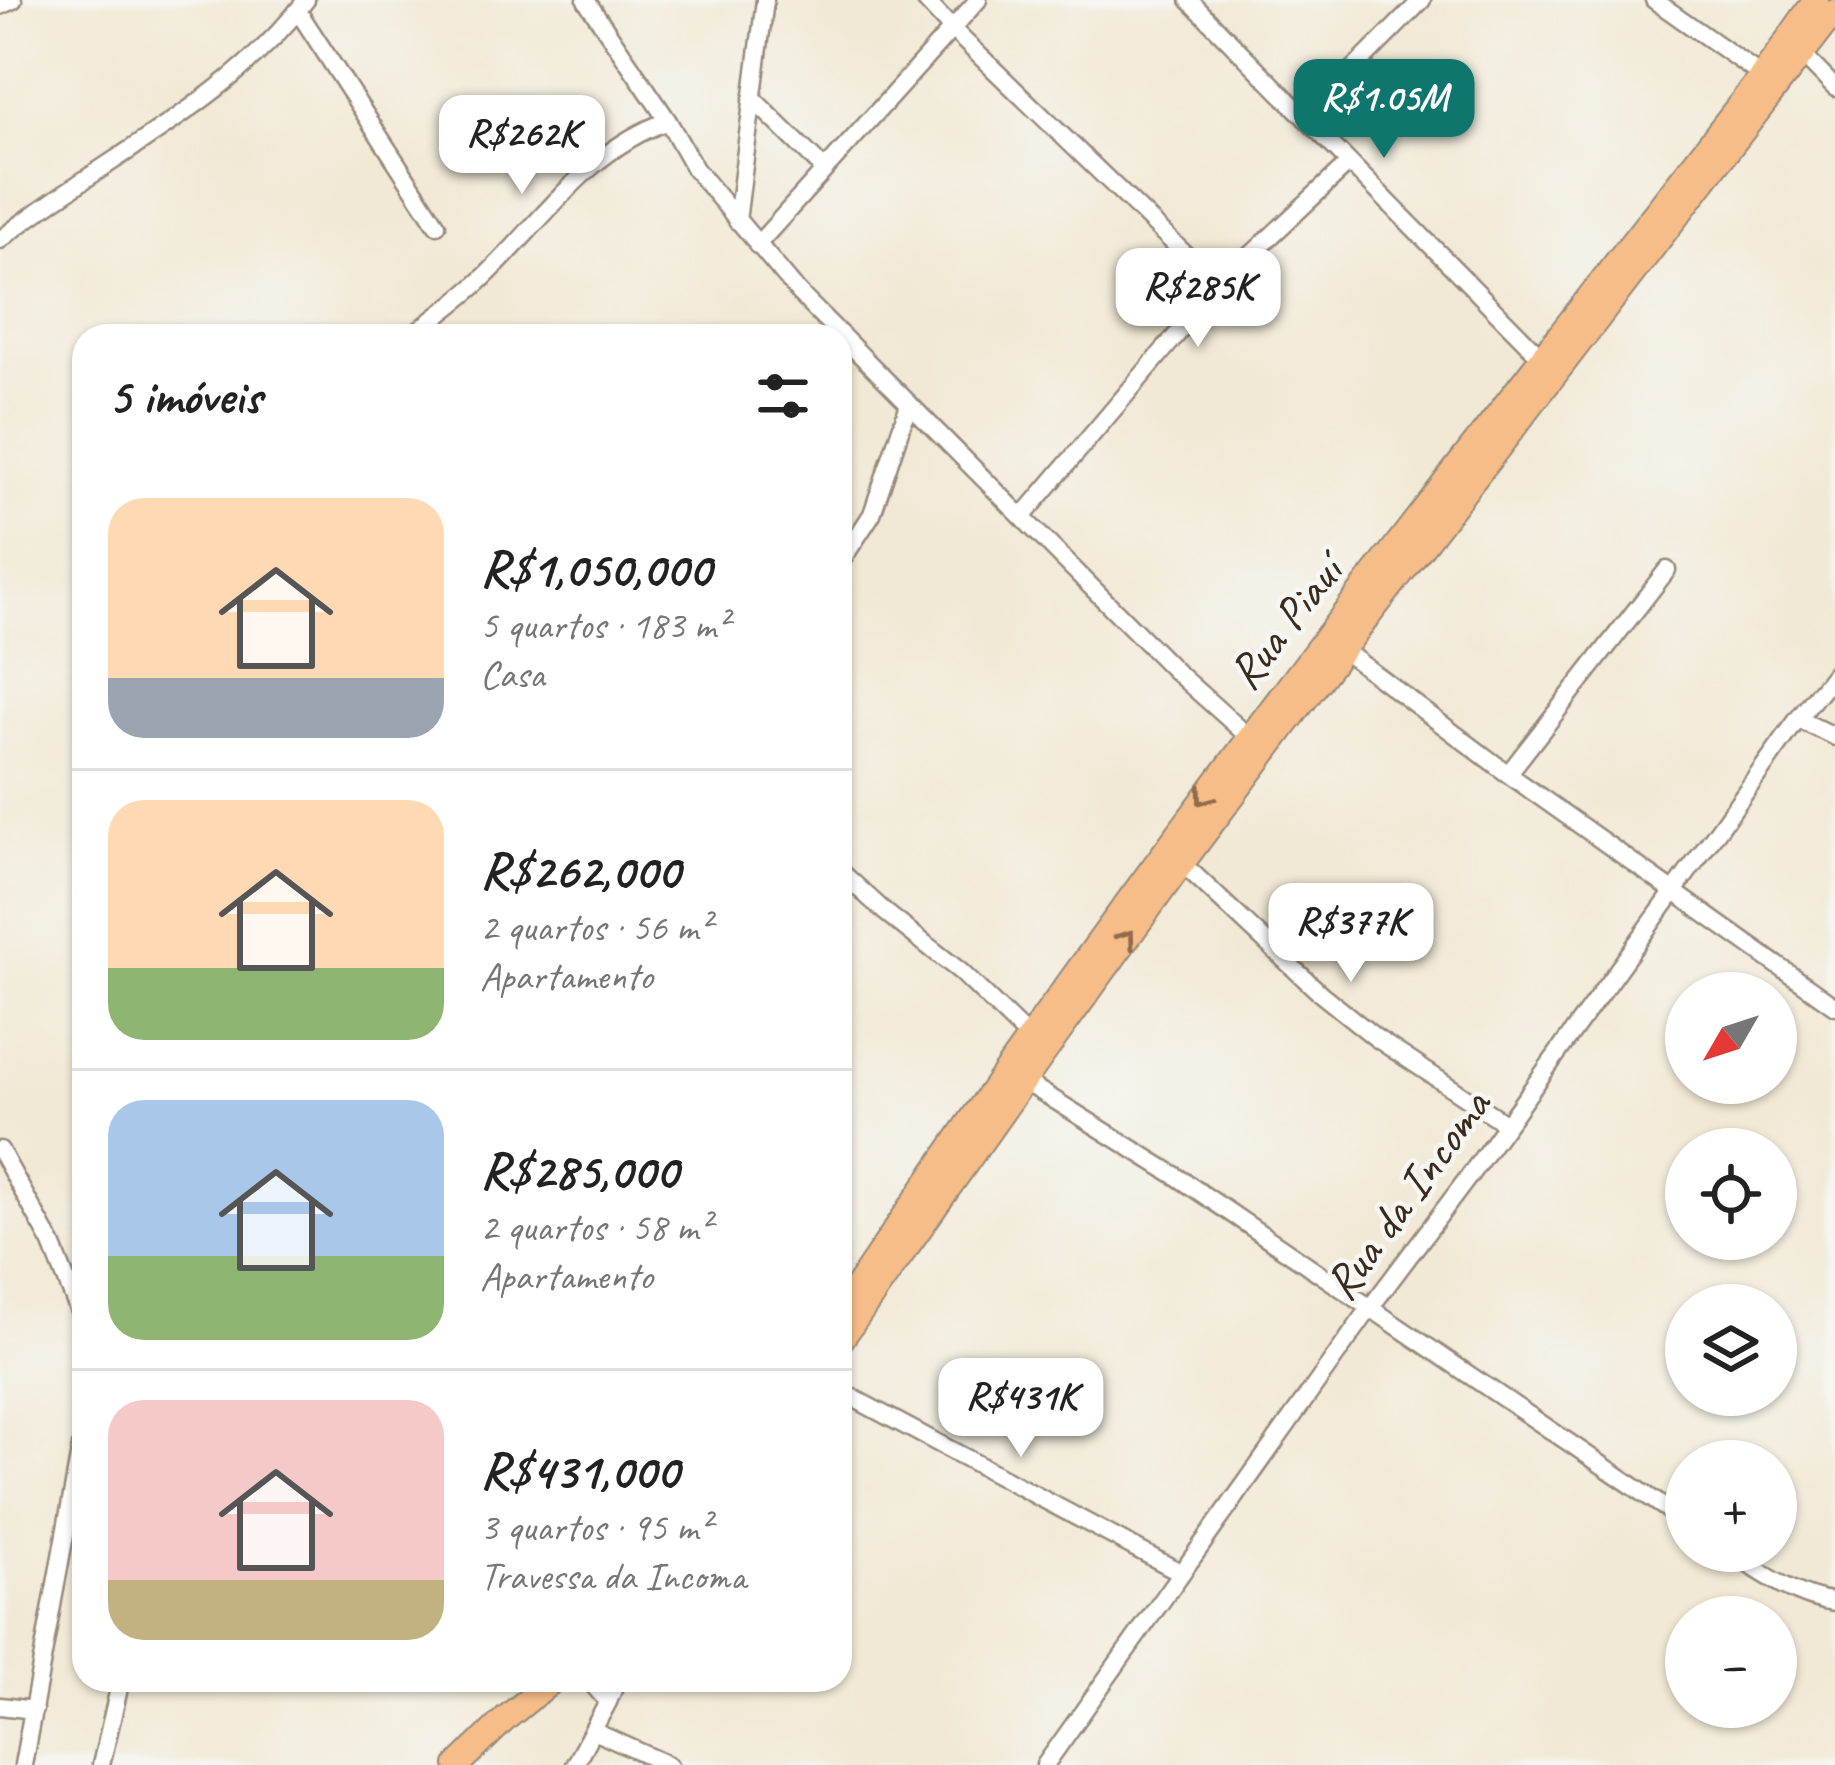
<!DOCTYPE html>
<html lang="pt">
<meta charset="utf-8">
<style>
body{margin:0;font-family:Caveat,sans-serif;background:#f6f6f6;color:#222;height:100vh;display:flex;flex-direction:column;font-size:45px;white-space:nowrap}
*{box-sizing:border-box;margin:0}
p{font-size:39px;color:#767676}
.icon{flex:none;width:66px;height:66px;fill:none;stroke:currentColor;stroke-width:2;stroke-linecap:round;stroke-linejoin:round}
.map{position:relative;flex:1;overflow:hidden}
.side{position:absolute;left:72px;top:324px;width:780px;height:1368px;display:flex;flex-direction:column;background:#fff;border-radius:36px;box-shadow:0 3px 9px #0004}
.side>*{flex:none}
.needle{width:78px;rotate:231deg}
.buttons{position:absolute;left:1665px;top:972px;display:grid;gap:24px}
.buttons a{display:grid;place-items:center;width:132px;height:132px;border-radius:50%;background:#fff;box-shadow:0 3px 9px #0004;font-size:60px}
.price{position:absolute;translate:-50% -102px;padding:0 27px;border-radius:24px;background:#fff;color:#222;font-size:39px;line-height:78px;filter:drop-shadow(0 3px 6px #0008)}
.price::after{content:'';position:absolute;left:50%;top:72px;width:36px;height:27px;margin-left:-18px;background:inherit;clip-path:polygon(0 0,100% 0,50% 100%)}
.price.selected{background:#0f766e;color:#fff}
ul{padding:0;list-style:none}
li{display:flex;align-items:center;gap:36px;height:300px;padding:0 36px}
li+li{border-top:3px solid #e0e0e0}
li span{display:grid;place-items:center;flex:none;width:336px;height:240px;border-radius:36px;color:#555}
li>.icon{margin-inline-start:auto}
span .icon{width:144px;height:144px;fill:#fffc;stroke-width:1}
li b{font-size:51px}
h2{display:flex;justify-content:space-between;align-items:center;height:144px;padding:0 36px;font-size:51px}
.map>svg:first-child{display:block}
</style>
<div class="map">
<svg width="1835" height="1765" viewBox="0 0 1835 1765">
<rect width="100%" height="100%" fill="#f6f6f2"/>
<filter id="ink" filterUnits="userSpaceOnUse"><feTurbulence type="fractalNoise" baseFrequency=".00833" numOctaves="2"/><feDisplacementMap in="SourceGraphic" scale="24" xChannelSelector="R" yChannelSelector="G"/><feConvolveMatrix kernelMatrix="1 2 1 2 8 2 1 2 1" color-interpolation-filters="sRGB"/></filter>
<filter id="wash" filterUnits="userSpaceOnUse"><feTurbulence type="fractalNoise" baseFrequency=".004" numOctaves="4" result="noise"/><feDisplacementMap in="SourceGraphic" scale="48" xChannelSelector="R" yChannelSelector="G"/><feGaussianBlur stdDeviation="2.7" result="paint"/><feColorMatrix in="noise" values="0 0 0 0 0 0 0 0 0 0 0 0 0 0 0 0 0 1.4 0 .05"/><feComposite in="paint" operator="in"/></filter>
<g filter="url(#wash)">
<rect width="100%" height="100%" fill="#f1e9d5"/>
</g>
<g filter="url(#ink)">
<g fill="none" stroke-linecap="round" stroke-linejoin="round">
<g stroke="#968a7a" stroke-width="21">
<path id="street" d="M586 0 668 121 695 169 799 293 1175 671 1249 737
M925 0 952 29 1218 286
M1189 0 1542 358
M1654 0 1762 76
M0 6 13 0
M298 11 437 225
M1798 50 1835 88
M752 98 825 170
M1305 118 1422 0
M737 221 765 0
M0 240C100 160 227 104 306 0
M757 245 978 0
M412 336C434 318 457 302 478 283 540 226 585 150 668 121
M1023 516 1218 286 1349 163
M840 563 872 514 909 404
M1335 644 1508 774 1835 1006
M1798 719 1835 737
M1508 774 1667 570
M1182 863 1321 994 1376 1038 1506 1124
M840 871 885 912 961 972 1029 1038
M1024 1081 1176 1176 1686 1522
M0 1150 52 1244 84 1324
M840 1391 1180 1572
M1728 1551C1760 1572 1797 1598 1835 1603
M589 1680 608 1702
M0 1706 34 1710
M593 1731 669 1765
M23 1765 84 1430
M101 1765 121 1680
M574 1765 608 1702 617 1680
M1045 1765 1370 1308 1470 1175 1798 719 1835 672"/>
</g>
<g stroke="#968a7a" stroke-width="28">
<path id="primary" d="M840 1312C1125 884 1446 482 1762 76L1816 0
M840 1341 1043 1054 1182 863 1342 650 1835 11
M458 1765 506 1718 553 1680"/>
</g>
<use href="#street" stroke="#fff" stroke-width="16"/>
<use href="#primary" stroke="#f7bd88" stroke-width="24"/>
</g>
<defs><path id="oneway-chevron" d="M-2-3.5L2.5 0L-2 3.5" fill="none" stroke-width="1.6" stroke-linecap="round" stroke-linejoin="round" transform="scale(3)"/></defs>
<g stroke="#906c4e">
<use href="#oneway-chevron" transform="translate(1204 797) rotate(127)"/>
<use href="#oneway-chevron" transform="translate(1127 938) rotate(-54)"/>
</g>
</g>
<g text-anchor="middle" stroke-width="9" stroke-linejoin="round" paint-order="stroke">
<g font-size="48" fill="#3b2a1e" stroke="#f6f6f2">
<text transform="translate(1284 622) rotate(-52)" y="17">Rua Piauí</text>
<text transform="translate(1406 1194) rotate(-54)" y="17">Rua da Incoma</text>
</g>
</g>
</svg>
<div class="buttons">
<a><svg class="needle" viewBox="-14 -14 28 28"><path d="M0-13l5 13h-10z" fill="#e53935"/><path d="M0 13l5-13h-10z" fill="#767676"/></svg></a>
<a><svg class="icon" aria-label="locate" viewBox="0 0 24 24"><circle cx="12" cy="12" r="6"/><path d="M12 2v4M12 18v4M2 12h4M18 12h4"/></svg></a>
<a><svg class="icon" aria-label="layers" viewBox="0 0 24 24"><path d="M12 4l9 5-9 5-9-5zM3 14l9 5 9-5"/></svg></a>
<a>+</a>
<a>−</a>
</div>
<b class="price selected" style="left:1384px;top:161px">R$1.05M</b>
<b class="price" style="left:522px;top:197px">R$262K</b>
<b class="price" style="left:1198px;top:350px">R$285K</b>
<b class="price" style="left:1351px;top:985px">R$377K</b>
<b class="price" style="left:1021px;top:1460px">R$431K</b>
<section class="side">
<h2>5 imóveis<svg class="icon" aria-label="filters" viewBox="0 0 24 24"><path d="M4 7h16M4 17h16"/><circle cx="9" cy="7" r="2"/><circle cx="15" cy="17" r="2"/></svg></h2>
<ul>
<li><span style="background:linear-gradient(#ffd9b3 75%,#9aa5b1 0)"><svg class="icon" aria-label="home" viewBox="0 0 24 24"><path d="M3 11l9-7 9 7M6 9v11h12V9"/></svg></span><div><b>R$1,050,000</b><p>5 quartos · 183 m²</p><p>Casa</p></div></li>
<li><span style="background:linear-gradient(#ffd9b3 70%,#8fb573 0)"><svg class="icon" aria-label="home" viewBox="0 0 24 24"><path d="M3 11l9-7 9 7M6 9v11h12V9"/></svg></span><div><b>R$262,000</b><p>2 quartos · 56 m²</p><p>Apartamento</p></div></li>
<li><span style="background:linear-gradient(#a9c7e8 65%,#8fb573 0)"><svg class="icon" aria-label="home" viewBox="0 0 24 24"><path d="M3 11l9-7 9 7M6 9v11h12V9"/></svg></span><div><b>R$285,000</b><p>2 quartos · 58 m²</p><p>Apartamento</p></div></li>
<li><span style="background:linear-gradient(#f6c9c9 75%,#c2b280 0)"><svg class="icon" aria-label="home" viewBox="0 0 24 24"><path d="M3 11l9-7 9 7M6 9v11h12V9"/></svg></span><div><b>R$431,000</b><p>3 quartos · 95 m²</p><p>Travessa da Incoma</p></div></li>
</ul>
</section>
</div>
